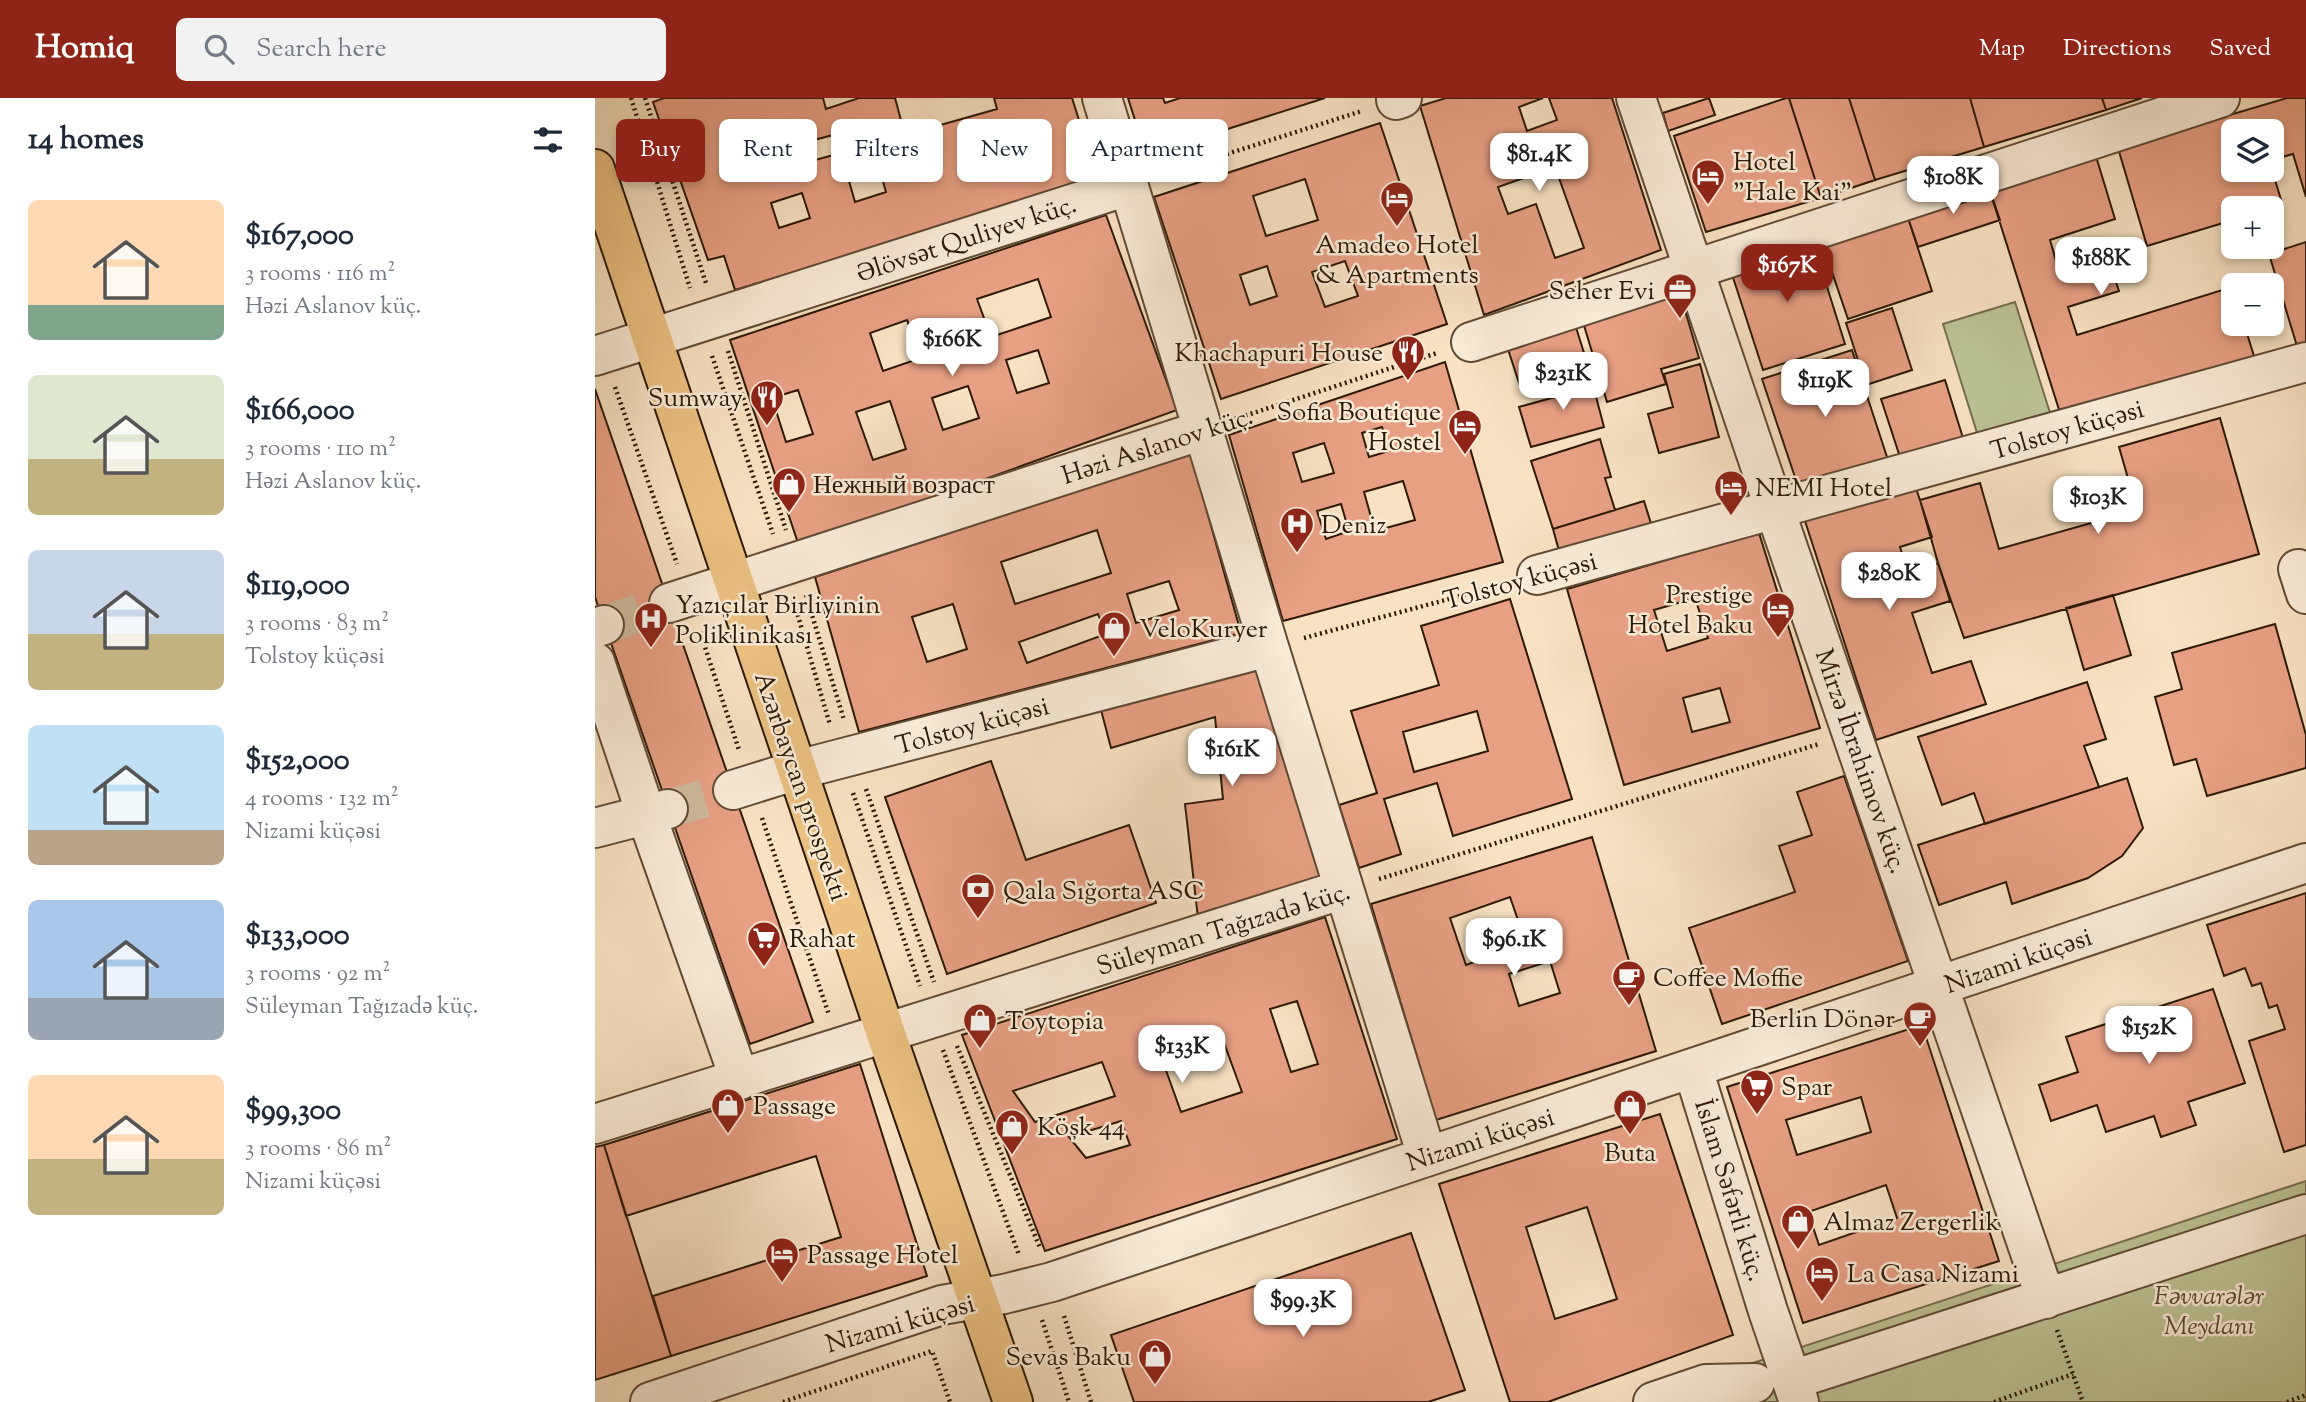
<!DOCTYPE html>
<meta charset="utf-8">
<style>
body{margin:0;font-family:"Sorts Mill Goudy",serif;background:#f2f2f3;color:#1f2937;height:100vh;display:flex;flex-direction:column;font-size:26px;white-space:nowrap}
*{box-sizing:border-box;margin:0}
p{font-size:23px;color:#747a83}
.icon{flex:none;width:38px;height:38px;fill:none;stroke:currentColor;stroke-width:2;stroke-linecap:round;stroke-linejoin:round}
.map{position:relative;flex:1;overflow:hidden}
.side{display:flex;flex-direction:column;background:#fff;width:595px}
.side>*{flex:none}
.hud{position:absolute;left:21px;top:21px;width:665px;height:63px;display:flex;gap:14px}
.buttons{position:absolute;left:1626px;top:21px;display:grid;gap:14px}
.buttons a{display:grid;place-items:center;width:63px;height:63px;border-radius:10px;background:#fff;box-shadow:0 4px 10px #0003;font-size:35px}
.price{position:absolute;translate:-50% -60px;padding:0 16px;border-radius:14px;background:#fff;color:#222;font-size:23px;line-height:46px;filter:drop-shadow(0 2px 4px #0008)}
.price::after{content:'';position:absolute;left:50%;top:42px;width:21px;height:16px;margin-left:-10px;background:inherit;clip-path:polygon(0 0,100% 0,50% 100%)}
.price.active{background:#8f2418;color:#fff}
ul{padding:0;list-style:none}
li{display:flex;align-items:center;gap:21px;height:175px;padding:0 28px}
li span{display:grid;place-items:center;flex:none;width:196px;height:140px;border-radius:10px;color:#555}
li>.icon{margin-inline-start:auto}
span .icon{width:84px;height:84px;fill:#fffc;stroke-width:1}
li b{font-size:30px}
h2{display:flex;justify-content:space-between;align-items:center;height:84px;padding:0 28px;font-size:30px}
.tag{padding:0 24px;border-radius:10px;background:#fff;box-shadow:0 4px 10px #0003;font-size:24px;line-height:63px}
.tag.active{background:#8f2418;color:#fff}
header{display:flex;align-items:center;gap:42px;box-sizing:border-box;height:98px;padding:0 35px;background:#8f2418;color:#fff}
header strong{font-size:33px}
nav{display:flex;gap:38px;margin-inline-start:auto;font-size:24px}
.search{width:490px;height:63px;background:#f2f2f3;display:flex;align-items:center;gap:18px;box-sizing:border-box;padding:0 24px;border-radius:10px;color:#747a83;font-size:26px}
main{display:flex;flex:1;min-height:0}
.map>svg:first-child{display:block}
</style>
<header>
<strong>Homiq</strong>
<div class="search"><svg class="icon" aria-label="search" viewBox="0 0 24 24"><circle cx="10" cy="10" r="6"/><path d="M15 15l6 6"/></svg>Search here</div>
<nav><a>Map</a><a>Directions</a><a>Saved</a></nav>
</header>
<main>
<section class="side">
<h2>14 homes<svg class="icon" aria-label="filters" viewBox="0 0 24 24"><path d="M4 7h16M4 17h16"/><circle cx="9" cy="7" r="2"/><circle cx="15" cy="17" r="2"/></svg></h2>
<ul>
<li><span style="background:linear-gradient(#ffd9b3 75%,#7fa58c 0)"><svg class="icon" aria-label="home" viewBox="0 0 24 24"><path d="M3 11l9-7 9 7M6 9v11h12V9"/></svg></span><div><b>$167,000</b><p>3 rooms · 116 m²</p><p>Həzi Aslanov küç.</p></div></li>
<li><span style="background:linear-gradient(#dfe7d0 60%,#c2b280 0)"><svg class="icon" aria-label="home" viewBox="0 0 24 24"><path d="M3 11l9-7 9 7M6 9v11h12V9"/></svg></span><div><b>$166,000</b><p>3 rooms · 110 m²</p><p>Həzi Aslanov küç.</p></div></li>
<li><span style="background:linear-gradient(#c9d6e8 60%,#c2b280 0)"><svg class="icon" aria-label="home" viewBox="0 0 24 24"><path d="M3 11l9-7 9 7M6 9v11h12V9"/></svg></span><div><b>$119,000</b><p>3 rooms · 83 m²</p><p>Tolstoy küçəsi</p></div></li>
<li><span style="background:linear-gradient(#bfe0f5 75%,#b9a48a 0)"><svg class="icon" aria-label="home" viewBox="0 0 24 24"><path d="M3 11l9-7 9 7M6 9v11h12V9"/></svg></span><div><b>$152,000</b><p>4 rooms · 132 m²</p><p>Nizami küçəsi</p></div></li>
<li><span style="background:linear-gradient(#a9c7e8 70%,#9aa5b1 0)"><svg class="icon" aria-label="home" viewBox="0 0 24 24"><path d="M3 11l9-7 9 7M6 9v11h12V9"/></svg></span><div><b>$133,000</b><p>3 rooms · 92 m²</p><p>Süleyman Tağızadə küç.</p></div></li>
<li><span style="background:linear-gradient(#ffd9b3 60%,#c2b280 0)"><svg class="icon" aria-label="home" viewBox="0 0 24 24"><path d="M3 11l9-7 9 7M6 9v11h12V9"/></svg></span><div><b>$99,300</b><p>3 rooms · 86 m²</p><p>Nizami küçəsi</p></div></li>
</ul>
</section>
<div class="map">
<svg width="1711" height="1304" viewBox="0 0 1711 1304">
<rect width="100%" height="100%" fill="#f8e2c3"/>
<filter id="stains"><feTurbulence type="fractalNoise" baseFrequency=".00286" numOctaves="4"/><feColorMatrix values="0 0 0 0 .2 0 0 0 0 .09 0 0 0 0 .02 0 0 0 .5 -.17"/></filter>
<radialGradient id="worn" r=".72"><stop offset=".6" stop-color="#630" stop-opacity="0"/><stop offset="1" stop-color="#630" stop-opacity=".3"/></radialGradient>
<path fill="#bcc395" stroke="#746e4e" stroke-width="2" d="M1420 204 1456 318 1383 338 1348 226Z
M1711 1083V1304H1166L1155 1266Z"/>
<path fill="#e8a084" stroke="#2d1906" stroke-width="2" fill-rule="evenodd" d="M69 0H228L231 11 264 0H300L310 37 402 11 399 0H477L503 82 140 192 129 158 113 162 58 4ZM272 28 291 94 260 104 246 55 209 65 204 46ZM174 33 181 54 159 61 152 41ZM207 95 215 120 184 130 176 105Z
M533 0H568L570 5 585 0H730L551 57Z
M851 0H948L924 9 932 33 962 22 954 0H1017L1066 152 889 217 825 8ZM960 69 989 150 960 160 941 106 913 116 903 89Z
M1114 0 1120 17 1073 33 1068 15Z
M1191 0H1194L1226 100 1111 134 1079 38Z
M1194 0H1254L1280 82 1226 100Z
M1254 0H1375L1389 49 1280 82Z
M1375 0H1507L1511 12 1389 49Z
M1507 0H1547L1511 12Z
M1692 0H1711V99L1698 56 1676 62V33H1638V72H1676V69L1688 108 1676 111 1638 110V122L1552 148 1523 50Z
M785 25 852 226 626 301 559 99ZM710 81 723 122 671 138 658 98ZM750 163 763 198 730 209 717 174ZM672 168 682 198 655 207 645 177Z
M1500 55 1520 121 1455 142 1462 166 1510 152 1524 193 1473 209 1482 237 1637 189 1638 226H1649L1659 258 1466 318 1393 87Z
M1393 87 1405 122 1323 149 1311 114Z
M1311 114 1337 193 1253 221 1226 142Z
M511 117 582 312 204 448 135 242ZM443 181 456 219 396 239 382 201ZM312 222 326 260 288 273 275 235ZM443 252 454 285 422 295 411 262ZM373 288 384 320 348 332 337 300ZM203 292 218 336 191 344 177 300ZM295 303 311 351 278 362 261 314Z
M1217 141 1250 246 1168 272 1134 167Z
M1711 144V245L1702 248 1674 156Z
M1082 185 1104 260 1066 271 1071 286 1012 304 985 214Z
M1297 210 1317 272 1271 287 1251 225Z
M978 220 990 258 948 271 950 280 925 288 910 242Z
M1257 252 1293 362 1204 391 1167 281Z
M850 264 908 464 688 523 634 337ZM787 329 794 353 774 359 767 335ZM729 345 739 375 707 384 698 355ZM808 383 820 422 780 433 769 394ZM746 406 754 433 731 441 722 413Z
M1105 266 1124 339 1064 355 1053 316 1078 309 1069 276Z
M995 276 1009 329 936 349 924 309 960 299 957 286Z
M1350 282 1368 340 1305 359 1286 301Z
M0 291 218 924 155 946 0 499Z
M1625 320 1664 456 1369 540 1343 465 1325 402 1385 385 1404 451 1542 412 1524 349Z
M1005 341 1016 379 1010 380 1020 412 958 431 936 363Z
M596 356 646 535 264 634 220 479ZM502 432 516 475 420 506 406 464ZM574 483 584 512 541 525 532 496ZM358 506 372 551 332 564 317 519ZM503 516 511 536 432 565 424 544Z
M1320 387 1337 439 1305 449 1313 475 1343 465 1355 503 1317 515 1337 575 1376 563 1391 606 1281 642 1210 423Z
M1049 403 1058 432 966 460 958 431Z
M1164 435 1225 630 1029 687 972 491ZM1100 500 1113 540 1072 553 1059 512ZM1125 590 1135 624 1097 634 1088 600Z
M1518 497 1536 557 1489 572 1471 510Z
M915 501 977 701 858 738 842 685 789 701 806 756 764 770 744 707 782 695 756 613 844 587 826 528ZM882 613 893 653 819 674 808 634Z
M1680 526 1711 637V670L1612 698 1601 661 1579 667 1560 599 1587 591 1577 555Z
M665 566 726 782 603 820 590 706 628 701 620 619 516 650 505 608Z
M1492 584 1511 641 1489 648 1504 689 1390 726 1379 695 1347 707 1323 639Z
M396 663 431 762 534 727 561 805 352 876 290 699Z
M1249 678 1313 863 1127 926 1094 830 1200 794 1184 748 1217 737 1202 694Z
M1532 680 1548 730 1527 758 1493 780 1417 806 1411 784 1344 807 1323 747Z
M997 739 1061 953 841 1022 776 806ZM915 799 924 825 894 836 901 856 871 867 855 820ZM955 863 965 895 924 908 914 876Z
M1711 795V1047L1689 1054 1654 943 1690 931 1682 907 1674 910 1666 885 1657 888 1650 870 1629 878 1612 827Z
M730 819 802 1041 450 1153 367 937ZM702 903 723 966 696 974 675 911ZM629 945 647 994 586 1014 568 964ZM507 964 520 998 440 1024 418 993ZM526 1023 535 1047 491 1060 474 1039Z
M1618 891 1650 985 1593 1004 1601 1027 1566 1039 1559 1018 1511 1034 1502 1007 1456 1023 1444 987 1483 974 1471 939Z
M1327 927 1404 1163 1208 1225 1132 989ZM1266 999 1276 1034 1202 1057 1191 1022ZM1291 1087 1302 1120 1224 1147 1213 1114Z
M265 966 332 1178 76 1258 58 1198 246 1139 221 1058 31 1118 9 1047Z
M1065 1016 1138 1237 953 1304H915L844 1086ZM992 1109 1022 1201 960 1221 931 1129Z
M9 1047 76 1258 0 1282V1049Z
M816 1135 870 1292 833 1304H539L516 1237Z"/>
<g fill="none" stroke-linecap="round" stroke-linejoin="round">
<path stroke="#cfba9d" stroke-width="38" stroke-dasharray="38 19" stroke-linecap="butt" d="M9 527 74 505
M73 711 138 692"/>
<g stroke="#604b35" stroke-width="42">
<path id="minor" d="M507 0 674 549 832 1058
M1041 0 1180 412 1451 1201
M801 2 807 0
M876 244 1625 0
M0 258 533 88
M1703 471 1711 496
M942 477 1711 264
M74 505 608 332
M0 530 9 527
M0 564 51 716 145 982
M138 692 202 672 674 549
M0 730 73 711
M1098 971 1173 1213 1204 1304
M0 1026 749 791
M1197 1282 1711 1116
M55 1304 347 1207 409 1196 457 1184 1711 765
M1058 1304 1111 1286 1160 1285"/>
</g>
<g stroke="#2d1906" stroke-width="42">
<path id="major" d="M0 71 291 936 418 1304"/>
</g>
<path stroke="#2d1906" stroke-width="4.5" stroke-dasharray="2 3.5" stroke-linecap="butt" d="M36 0 95 190
M50 0 111 185
M569 76 767 13
M133 253 191 432
M117 258 178 436
M20 289 82 466
M640 321 842 255
M211 497 249 622
M198 501 235 627
M105 534 144 652
M709 540 910 486
M271 691 339 884
M258 695 325 888
M167 720 234 917
M784 781 1224 646
M362 948 445 1150
M348 952 424 1157
M469 1218 496 1304
M447 1222 474 1304
M1462 1232 1488 1304
M188 1304 337 1253 355 1304
M1399 1304 1478 1276
M1692 1304 1711 1297"/>
<use href="#minor" stroke="#faecd8" stroke-width="38"/>
<use href="#major" stroke="#ecc182" stroke-width="38"/>
</g>
<defs>
<g id="hotel-pin" transform="scale(1.75)"><path d="M0 17L-7.5 6A9.5 9.5 0 1 1 7.5 6Z" fill="#8f2418" stroke="#faecd8"/><path d="M-6-4.5h1.5V1H6V5H4.5V3h-9V5H-6ZM-4 0a1.8 1.8 0 1 1 3.6 0ZM.5 0V-2.5h3Q6-2.5 6 0Z" fill="#fff"/></g>
<g id="office-pin" transform="scale(1.75)"><path d="M0 17L-7.5 6A9.5 9.5 0 1 1 7.5 6Z" fill="#8f2418" stroke="#faecd8"/><path d="M-6-3h4V-5.5h4V-3h4V5H-6ZM-1-4.5V-3h2v-1.5ZM-6 0V1H6V0Z" fill="#fff"/></g>
<g id="restaurant-pin" transform="scale(1.75)"><path d="M0 17L-7.5 6A9.5 9.5 0 1 1 7.5 6Z" fill="#8f2418" stroke="#faecd8"/><path d="M-5-6h1v4h1v-4h1v4h1v-4h1v5L-1.5 .5V6h-2V.5L-5-1ZM5-6V6H3V1.5H1.5Q1.5-4 5-6Z" fill="#fff"/></g>
<g id="shop-pin" transform="scale(1.75)"><path d="M0 17L-7.5 6A9.5 9.5 0 1 1 7.5 6Z" fill="#8f2418" stroke="#faecd8"/><path d="M-5-2.5h2.3a2.7 3.5 0 0 1 5.4 0H5L5.5 6h-11ZM-1.5-2.5h3a1.5 2.3 0 0 0-3 0Z" fill="#fff"/></g>
<g id="hospital-pin" transform="scale(1.75)"><path d="M0 17L-7.5 6A9.5 9.5 0 1 1 7.5 6Z" fill="#8f2418" stroke="#faecd8"/><path d="M-5-5h3v3.5h4V-5h3V5h-3V1.5h-4V5h-3Z" fill="#fff"/></g>
<g id="bank-pin" transform="scale(1.75)"><path d="M0 17L-7.5 6A9.5 9.5 0 1 1 7.5 6Z" fill="#8f2418" stroke="#faecd8"/><path d="M-6-4H6V4H-6ZM0-2.3a2.3 2.3 0 1 0 0 4.6a2.3 2.3 0 1 0 0-4.6Z" fill="#fff"/></g>
<g id="supermarket-pin" transform="scale(1.75)"><path d="M0 17L-7.5 6A9.5 9.5 0 1 1 7.5 6Z" fill="#8f2418" stroke="#faecd8"/><path d="M-6-5.5h2.5l.6 2H6L4.5 2H-2.5L-4.4-4H-6ZM-1.5 3.2a1.3 1.3 0 1 0 .1 0ZM3 3.2a1.3 1.3 0 1 0 .1 0Z" fill="#fff"/></g>
<g id="cafe-pin" transform="scale(1.75)"><path d="M0 17L-7.5 6A9.5 9.5 0 1 1 7.5 6Z" fill="#8f2418" stroke="#faecd8"/><path d="M-5.5-4.5H6V0H3Q3 3.5 0 3.5H-2.5Q-5.5 3.5-5.5 0ZM3-3.2v2h1.7v-2ZM-6 4.5H4V6H-6Z" fill="#fff"/></g>
</defs>
<g fill-rule="evenodd">
<use href="#hotel-pin" x="1113" y="78"/>
<use href="#hotel-pin" x="802" y="100"/>
<use href="#office-pin" x="1085" y="192"/>
<use href="#restaurant-pin" x="813" y="254"/>
<use href="#restaurant-pin" x="172" y="299"/>
<use href="#hotel-pin" x="870" y="328"/>
<use href="#shop-pin" x="194" y="386"/>
<use href="#hotel-pin" x="1136" y="389"/>
<use href="#hospital-pin" x="702" y="426"/>
<use href="#hotel-pin" x="1183" y="511"/>
<use href="#hospital-pin" x="56" y="521"/>
<use href="#shop-pin" x="519" y="530"/>
<use href="#bank-pin" x="383" y="792"/>
<use href="#supermarket-pin" x="169" y="840"/>
<use href="#cafe-pin" x="1034" y="879"/>
<use href="#cafe-pin" x="1325" y="920"/>
<use href="#shop-pin" x="385" y="922"/>
<use href="#supermarket-pin" x="1162" y="988"/>
<use href="#shop-pin" x="133" y="1007"/>
<use href="#shop-pin" x="1035" y="1008"/>
<use href="#shop-pin" x="417" y="1028"/>
<use href="#shop-pin" x="1203" y="1123"/>
<use href="#hotel-pin" x="187" y="1156"/>
<use href="#hotel-pin" x="1227" y="1175"/>
<use href="#shop-pin" x="560" y="1258"/>
</g>
<g text-anchor="middle" stroke-width="5" stroke-linejoin="round" paint-order="stroke">
<g font-size="26" fill="#2d1906" stroke="#faecd8" text-anchor="start">
<text x="1138" y="72">Hotel<tspan x="1138" dy="30">"Hale Kai"</tspan></text>
<text x="802" y="155" text-anchor="middle">Amadeo Hotel<tspan x="802" dy="30">&amp; Apartments</tspan></text>
<text x="1060" y="201" text-anchor="end">Seher Evi</text>
<text x="788" y="263" text-anchor="end">Khachapuri House</text>
<text x="148" y="308" text-anchor="end">Sumway</text>
<text x="846" y="322" text-anchor="end">Sofia Boutique<tspan x="846" dy="30">Hostel</tspan></text>
<text x="218" y="395">Нежный возраст</text>
<text x="1160" y="398">NEMI Hotel</text>
<text x="726" y="435">Deniz</text>
<text x="1158" y="505" text-anchor="end">Prestige<tspan x="1158" dy="30">Hotel Baku</tspan></text>
<text x="80" y="515">Yazıçılar Birliyinin<tspan x="80" dy="30">Poliklinikası</tspan></text>
<text x="544" y="539">VeloKuryer</text>
<text x="408" y="801">Qala Sığorta ASC</text>
<text x="194" y="849">Rahat</text>
<text x="1058" y="888">Coffee Moffie</text>
<text x="1300" y="929" text-anchor="end">Berlin Dönər</text>
<text x="410" y="931">Toytopia</text>
<text x="1186" y="997">Spar</text>
<text x="158" y="1016">Passage</text>
<text x="442" y="1037">Köşk 44</text>
<text x="1035" y="1063" text-anchor="middle">Buta</text>
<text x="1228" y="1132">Almaz Zergerlik</text>
<text x="212" y="1165">Passage Hotel</text>
<text x="1252" y="1184">La Casa Nizami</text>
<text x="536" y="1267" text-anchor="end">Sevas Baku</text>
</g>
<g font-size="26" fill="#2d1906" stroke="#faecd8">
<text transform="translate(371 140) rotate(-18)" y="9">Əlövsət Quliyev küç.</text>
<text transform="translate(1472 331) rotate(-16)" y="9">Tolstoy küçəsi</text>
<text transform="translate(562 347) rotate(-18)" y="9">Həzi Aslanov küç.</text>
<text transform="translate(925 482) rotate(-15)" y="9">Tolstoy küçəsi</text>
<text transform="translate(377 627) rotate(-15)" y="9">Tolstoy küçəsi</text>
<text transform="translate(1267 663) rotate(71)" y="9">Mirzə İbrahimov küç.</text>
<text transform="translate(207 688) rotate(71)" y="9">Azərbaycan prospekti</text>
<text transform="translate(628 830) rotate(-17)" y="9">Süleyman Tağızadə küç.</text>
<text transform="translate(1423 862) rotate(-19)" y="9">Nizami küçəsi</text>
<text transform="translate(885 1041) rotate(-18)" y="9">Nizami küçəsi</text>
<text transform="translate(1136 1092) rotate(73)" y="9">İslam Səfərli küç.</text>
<text transform="translate(305 1225) rotate(-16)" y="9">Nizami küçəsi</text>
</g>
<g font-size="26" font-style="italic" fill="#584c31" stroke="#faecd8">
<text x="1614" y="1206">Fəvvarələr<tspan x="1614" dy="30">Meydanı</tspan></text>
</g>
</g>
<rect width="100%" height="100%" filter="url(#stains)"/>
<rect width="100%" height="100%" fill="url(#worn)"/>
</svg>
<div class="buttons">
<a><svg class="icon" aria-label="layers" viewBox="0 0 24 24"><path d="M12 4l9 5-9 5-9-5zM3 14l9 5 9-5"/></svg></a>
<a>+</a>
<a>−</a>
</div>
<b class="price" style="left:944px;top:95px">$81.4K</b>
<b class="price" style="left:1358px;top:118px">$108K</b>
<b class="price" style="left:1506px;top:199px">$188K</b>
<b class="price active" style="left:1192px;top:206px">$167K</b>
<b class="price" style="left:357px;top:280px">$166K</b>
<b class="price" style="left:968px;top:314px">$231K</b>
<b class="price" style="left:1230px;top:321px">$119K</b>
<b class="price" style="left:1503px;top:438px">$103K</b>
<b class="price" style="left:1294px;top:514px">$280K</b>
<b class="price" style="left:637px;top:690px">$161K</b>
<b class="price" style="left:919px;top:880px">$96.1K</b>
<b class="price" style="left:1554px;top:968px">$152K</b>
<b class="price" style="left:587px;top:987px">$133K</b>
<b class="price" style="left:708px;top:1241px">$99.3K</b>
<div class="hud">
<a class="tag active">Buy</a>
<a class="tag">Rent</a>
<a class="tag">Filters</a>
<a class="tag">New</a>
<a class="tag">Apartment</a>
</div>
</div>
</main>
